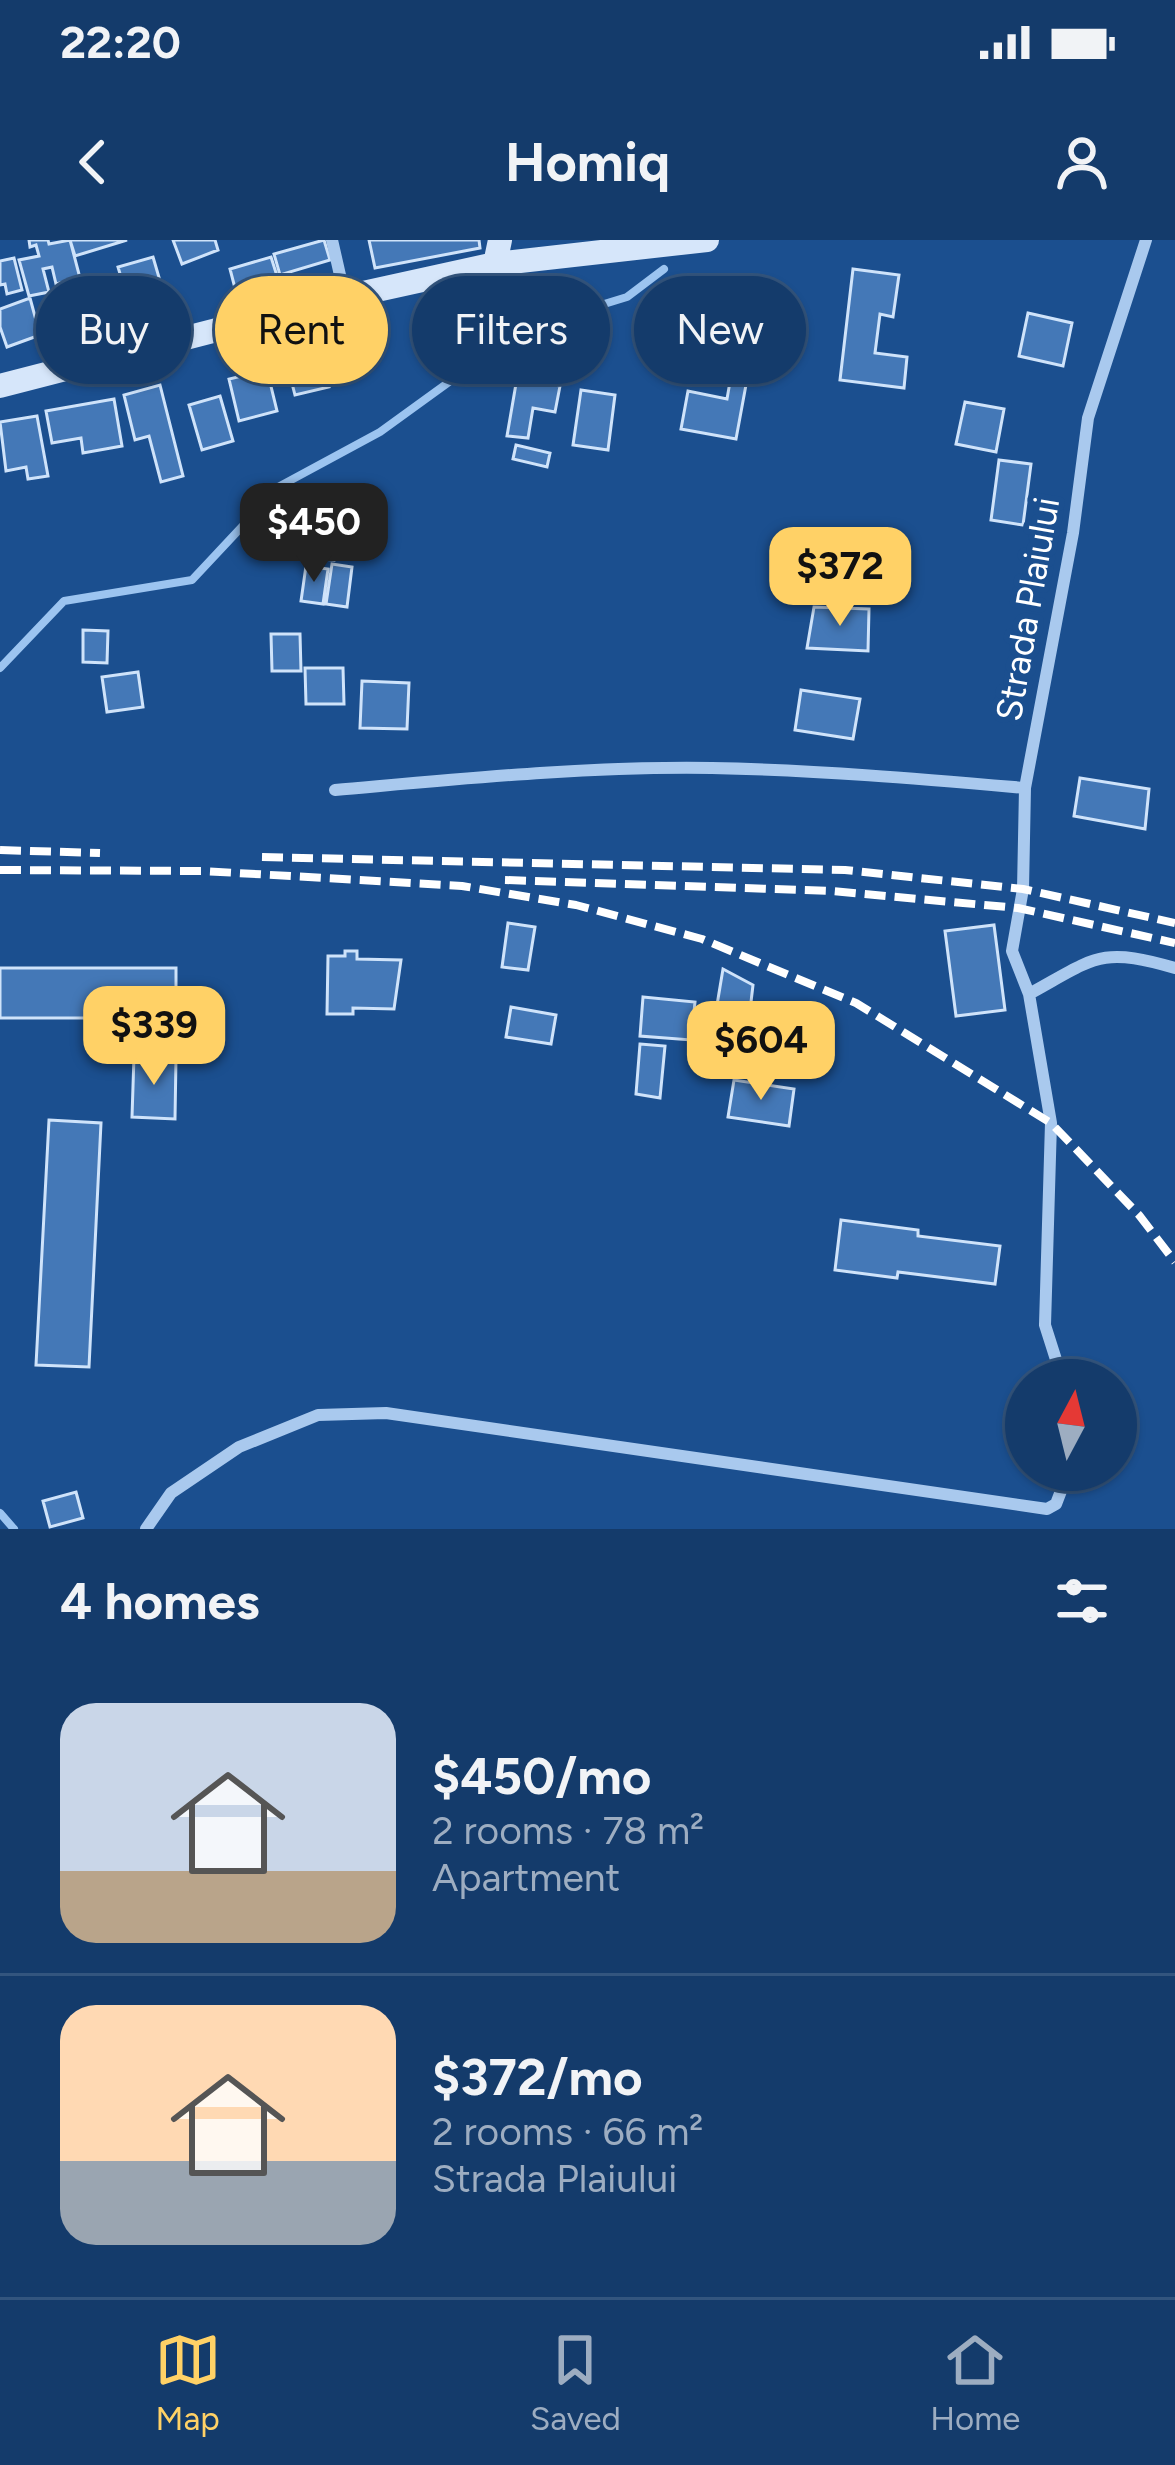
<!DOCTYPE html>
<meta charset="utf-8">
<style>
body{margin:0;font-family:Figtree,sans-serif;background:#1d4271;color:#f1f3f6;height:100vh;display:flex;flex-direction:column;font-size:45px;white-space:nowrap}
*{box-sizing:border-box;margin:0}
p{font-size:39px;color:#9dadc1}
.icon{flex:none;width:66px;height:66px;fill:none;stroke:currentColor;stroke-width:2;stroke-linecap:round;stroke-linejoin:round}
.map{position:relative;height:1289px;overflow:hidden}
.side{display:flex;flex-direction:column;background:#143b6b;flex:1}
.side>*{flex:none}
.top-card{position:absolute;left:36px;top:36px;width:1104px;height:108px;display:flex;gap:24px}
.needle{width:78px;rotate:7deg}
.tools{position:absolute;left:1005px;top:1119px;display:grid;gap:24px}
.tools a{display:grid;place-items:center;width:132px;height:132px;border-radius:50%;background:#143b6b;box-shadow:0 3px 9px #0004,0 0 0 3px #33557e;font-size:60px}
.price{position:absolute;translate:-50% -102px;padding:0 27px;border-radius:24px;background:#ffd166;color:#111;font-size:39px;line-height:78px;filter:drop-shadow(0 3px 6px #0008)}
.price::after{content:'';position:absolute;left:50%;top:72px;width:36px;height:27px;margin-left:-18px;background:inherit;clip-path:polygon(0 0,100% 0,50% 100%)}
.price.selected{background:#222;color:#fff}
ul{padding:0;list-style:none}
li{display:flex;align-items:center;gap:36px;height:300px;padding:0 60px}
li+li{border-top:3px solid #33557e}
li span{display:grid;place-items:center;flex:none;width:336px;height:240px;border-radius:36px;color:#555}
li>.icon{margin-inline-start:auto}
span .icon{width:144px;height:144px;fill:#fffc;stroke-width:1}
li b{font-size:51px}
h2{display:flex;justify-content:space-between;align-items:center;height:144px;padding:0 60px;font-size:51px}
.tag{padding:0 42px;border-radius:54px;background:#143b6b;box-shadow:0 3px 9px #0004,0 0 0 3px #33557e;font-size:42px;line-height:108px}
.tag.selected{background:#ffd166;color:#111}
.status{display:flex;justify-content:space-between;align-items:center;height:84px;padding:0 60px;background:#143b6b;direction:ltr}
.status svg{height:33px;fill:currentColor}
header{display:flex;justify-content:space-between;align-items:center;height:156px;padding:0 60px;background:#143b6b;font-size:54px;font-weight:700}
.tabs{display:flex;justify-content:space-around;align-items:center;height:168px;border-top:3px solid #33557e;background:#143b6b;font-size:33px;color:#9dadc1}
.tabs a{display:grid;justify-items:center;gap:6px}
.tabs .selected{color:#ffd166}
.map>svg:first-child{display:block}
</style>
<div class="status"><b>22:20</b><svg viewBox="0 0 49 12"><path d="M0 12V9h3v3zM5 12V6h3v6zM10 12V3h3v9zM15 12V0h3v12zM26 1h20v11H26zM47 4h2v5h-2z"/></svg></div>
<header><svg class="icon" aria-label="back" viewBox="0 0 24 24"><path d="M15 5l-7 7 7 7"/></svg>Homiq<svg class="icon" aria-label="person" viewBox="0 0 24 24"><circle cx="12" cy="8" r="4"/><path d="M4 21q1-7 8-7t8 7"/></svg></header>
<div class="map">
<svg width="1175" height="1289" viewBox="0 0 1175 1289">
<rect width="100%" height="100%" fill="#1b4f8f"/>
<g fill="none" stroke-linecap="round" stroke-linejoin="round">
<path stroke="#9cc4f0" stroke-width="8" d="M0 428 64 361 192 340 280 246 380 192 507 100 552 80 627 57 664 29
M0 1273 14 1289"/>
</g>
<path fill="#4478b7" stroke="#cfe3fa" stroke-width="3" d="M29 0H48L49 4 70 0 80 38 56 44 52 27 43 29 49 52 29 56 19 20 39 16 36 5 30 7Z
M70 0H127L75 16Z
M173 0H215L218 10 182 24Z
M324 0 330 20 280 35 274 14Z
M369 0H479L480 8 375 28Z
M153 17 163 51 128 61 118 27Z
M271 17 278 39 236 52 230 29Z
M14 18 22 50 7 54 5 44 0 45V21Z
M853 29 899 35 893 77 880 74 875 113 907 117 904 148 840 140Z
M726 42 764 48 756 89 718 82Z
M84 51 95 90 63 98 57 75 64 73 60 58Z
M30 58 40 95 7 107 0 87V69Z
M1028 73 1072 83 1063 126 1019 116Z
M723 101 753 107 736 199 681 189 688 151 727 159 731 136 716 133Z
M319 108 329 147 295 155 285 116Z
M267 130 277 171 239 181 229 139Z
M517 138 560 146 555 172 533 168 528 198 507 196Z
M160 145 183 236 161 242 149 196 135 200 124 155Z
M581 150 615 155 608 210 573 205Z
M220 156 233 201 202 210 189 165Z
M114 159 122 206 83 213 81 198 52 203 46 171Z
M965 162 1004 169 996 212 956 204Z
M37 176 48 236 28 239 26 227 6 231 0 182Z
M516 205 550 213 547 227 513 219Z
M999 220 1031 224 1023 285 991 280Z
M318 268 354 272 352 292 337 290 334 320 312 318Z
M332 324 352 327 347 367 326 364Z
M306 326 328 329 323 364 301 361Z
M814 367 869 369 868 411 807 408Z
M83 390 108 391 107 423 83 422Z
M271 394H300L301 431H272Z
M305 428H343L344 464H306Z
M138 432 143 467 107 472 102 437Z
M362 441 409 443 407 489 360 488Z
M801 450 860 459 853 499 795 490Z
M1080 538 1149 549 1145 589 1074 576Z
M508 683 535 687 528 730 502 727Z
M994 685 1005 770 956 776 945 691Z
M345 711H357V719L401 720 394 769 353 768V774H327L328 716H345Z
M0 728H176V778H0Z
M723 729 753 745 745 813 710 807Z
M643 757 695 762 691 800 640 796Z
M511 767 556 775 551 804 506 797Z
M640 804 665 806 660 858 636 854Z
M134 816 176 818 175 879 132 877Z
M734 840 794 849 789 886 728 877Z
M49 880 101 883 89 1127 36 1125Z
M841 980 918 990V996L1000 1006 995 1044 898 1032 897 1038 835 1030Z
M76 1252 83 1278 50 1287 43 1261Z"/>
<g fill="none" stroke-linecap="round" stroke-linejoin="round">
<path stroke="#a9c9ee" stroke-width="12" d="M332 0 345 57
M335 550C460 539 586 526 712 528 817 530 921 539 1025 548
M1029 754C1095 718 1099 706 1175 728
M1071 1140 1059 1129 1045 1085 1051 883 1029 754 1012 711 1023 649 1025 548 1073 293 1088 178 1146 0
M146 1289 171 1253 239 1207 318 1175 386 1173 1047 1269 1056 1264 1069 1230"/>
<path stroke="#d6e6fa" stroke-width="24" d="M495 24 500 0
M0 146 345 57 495 24 707 0"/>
<path stroke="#fff" stroke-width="8" stroke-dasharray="21 9" stroke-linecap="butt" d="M0 610 100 613
M262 617 845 630 1023 649 1175 683
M0 630 203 631 462 646 576 665 702 699 856 763 1051 883 1139 975 1175 1022
M505 640 831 651 1018 668 1175 703"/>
</g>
<g text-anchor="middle" stroke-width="12" stroke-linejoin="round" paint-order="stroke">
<g font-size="36" fill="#fff" stroke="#1b4f8f">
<text transform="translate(1027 369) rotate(-80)" y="13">Strada Plaiului</text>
</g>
</g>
</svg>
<div class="tools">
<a><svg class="needle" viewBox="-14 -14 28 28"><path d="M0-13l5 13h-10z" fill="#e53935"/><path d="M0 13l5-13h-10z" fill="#9dadc1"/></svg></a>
</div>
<b class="price selected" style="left:314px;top:345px">$450</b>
<b class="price" style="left:840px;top:389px">$372</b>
<b class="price" style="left:154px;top:848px">$339</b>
<b class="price" style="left:761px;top:863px">$604</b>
<div class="top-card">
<a class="tag">Buy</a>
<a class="tag selected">Rent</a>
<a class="tag">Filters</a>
<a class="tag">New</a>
</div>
</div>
<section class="side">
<h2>4 homes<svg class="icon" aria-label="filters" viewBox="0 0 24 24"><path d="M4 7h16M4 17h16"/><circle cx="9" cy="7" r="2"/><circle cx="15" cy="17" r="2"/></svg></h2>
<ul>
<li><span style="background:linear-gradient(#c9d6e8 70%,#b9a48a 0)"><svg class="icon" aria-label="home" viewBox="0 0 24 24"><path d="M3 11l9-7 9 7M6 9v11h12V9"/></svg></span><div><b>$450/mo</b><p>2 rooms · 78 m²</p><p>Apartment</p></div></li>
<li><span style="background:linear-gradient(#ffd9b3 65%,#9aa5b1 0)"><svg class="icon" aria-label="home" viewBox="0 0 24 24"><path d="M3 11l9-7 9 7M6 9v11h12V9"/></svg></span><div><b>$372/mo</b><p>2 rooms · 66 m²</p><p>Strada Plaiului</p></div></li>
</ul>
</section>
<nav class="tabs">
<a class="selected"><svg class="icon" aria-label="map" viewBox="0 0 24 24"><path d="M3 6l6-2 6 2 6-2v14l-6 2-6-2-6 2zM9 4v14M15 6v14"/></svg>Map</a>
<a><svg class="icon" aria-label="saved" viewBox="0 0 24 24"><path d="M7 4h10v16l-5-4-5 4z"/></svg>Saved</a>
<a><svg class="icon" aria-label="home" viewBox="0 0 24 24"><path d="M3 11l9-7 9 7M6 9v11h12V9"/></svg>Home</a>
</nav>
